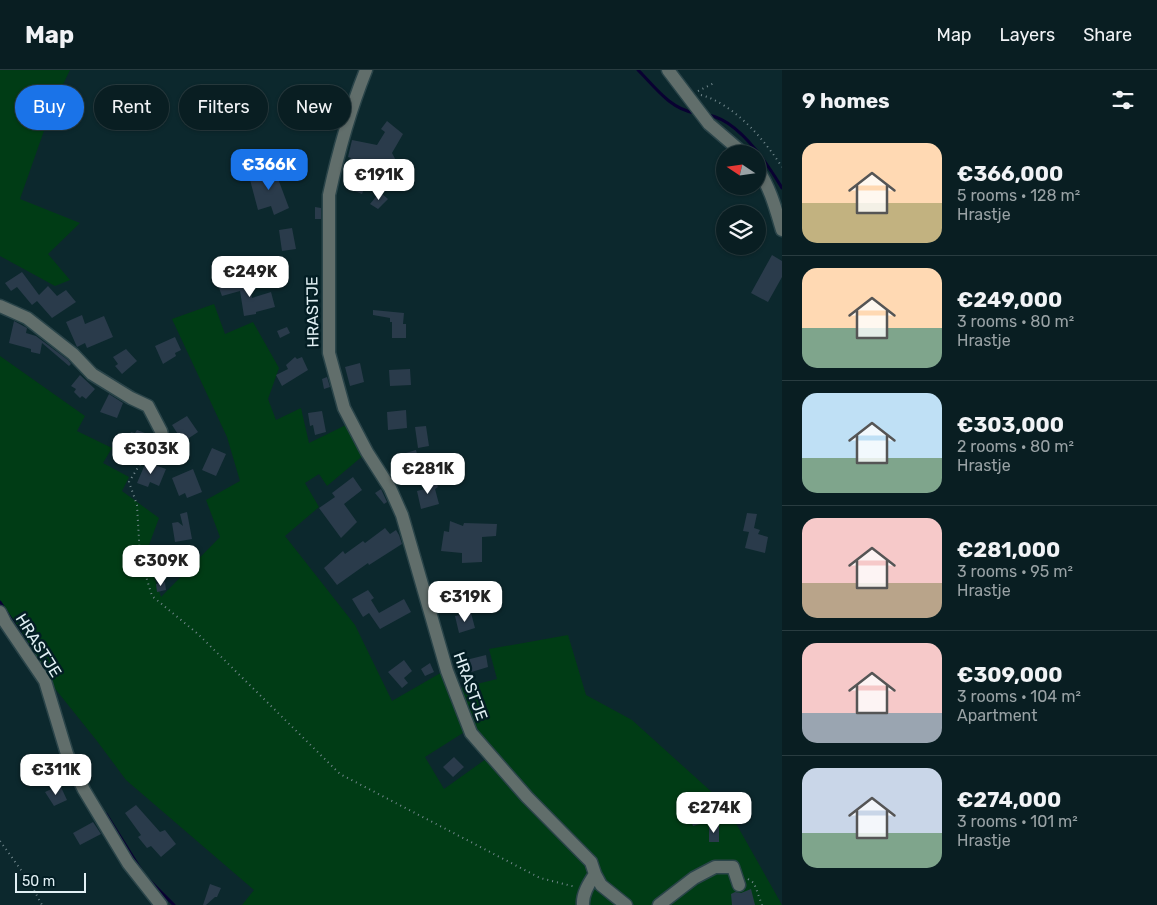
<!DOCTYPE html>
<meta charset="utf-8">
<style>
body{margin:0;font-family:Rubik,sans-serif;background:#172b2f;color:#f1f3f6;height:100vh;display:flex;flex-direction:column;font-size:19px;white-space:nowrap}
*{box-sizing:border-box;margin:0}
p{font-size:16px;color:#99a2a5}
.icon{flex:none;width:28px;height:28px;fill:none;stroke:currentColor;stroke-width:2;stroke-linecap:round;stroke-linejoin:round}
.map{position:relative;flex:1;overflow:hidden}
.side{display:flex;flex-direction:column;background:#091e22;width:375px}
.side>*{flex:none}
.banner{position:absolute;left:15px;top:15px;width:475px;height:45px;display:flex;gap:10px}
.needle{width:32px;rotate:283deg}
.controls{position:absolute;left:716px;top:75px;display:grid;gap:10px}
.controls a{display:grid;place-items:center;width:50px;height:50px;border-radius:50%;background:#091e22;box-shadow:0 1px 4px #0004,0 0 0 1px #293c40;font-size:25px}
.scale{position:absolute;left:15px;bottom:12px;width:71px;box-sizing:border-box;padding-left:5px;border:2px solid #e1f0f4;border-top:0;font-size:14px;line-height:18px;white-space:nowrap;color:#e1f0f4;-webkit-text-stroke:4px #031e24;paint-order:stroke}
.price{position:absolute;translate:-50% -42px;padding:0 11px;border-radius:10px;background:#fff;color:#222;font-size:16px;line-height:32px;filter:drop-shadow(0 1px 2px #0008)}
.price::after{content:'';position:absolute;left:50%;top:30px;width:15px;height:11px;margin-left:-8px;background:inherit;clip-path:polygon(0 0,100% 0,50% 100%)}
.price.active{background:#1a73e8;color:#fff}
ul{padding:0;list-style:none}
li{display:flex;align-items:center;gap:15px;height:125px;padding:0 20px}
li+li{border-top:1px solid #293c40}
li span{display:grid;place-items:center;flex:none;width:140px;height:100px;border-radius:15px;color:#555}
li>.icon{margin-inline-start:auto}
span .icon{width:60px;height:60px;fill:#fffc;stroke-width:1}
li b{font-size:21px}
h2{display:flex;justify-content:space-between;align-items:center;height:60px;padding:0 20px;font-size:21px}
.chip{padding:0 18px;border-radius:22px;background:#091e22;box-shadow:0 1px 4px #0004,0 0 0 1px #293c40;font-size:18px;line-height:45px}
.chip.active{background:#1a73e8;color:#fff}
header{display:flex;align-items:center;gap:30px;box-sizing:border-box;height:70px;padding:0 25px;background:#091e22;border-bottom:1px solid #293c40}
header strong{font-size:24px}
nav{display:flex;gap:28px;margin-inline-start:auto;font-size:18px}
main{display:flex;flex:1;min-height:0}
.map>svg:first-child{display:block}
</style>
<header>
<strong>Map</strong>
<nav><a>Map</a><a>Layers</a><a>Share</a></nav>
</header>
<main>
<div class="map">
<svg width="782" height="835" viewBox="0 0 782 835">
<rect width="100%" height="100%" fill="#0c282d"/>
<path fill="#003c15" d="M0 0H70L53 35 20 129 80 153 48 184 70 210 55 216 0 186Z
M214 234 225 264 253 252 279 298 268 329 276 350 301 338 309 373 348 354 365 384 327 416 319 404 305 413 319 437 285 466 355 555 392 631 444 601 466 661 425 687 444 719 493 684 474 662 457 619 497 609 489 579 568 565 586 625 632 650 725 734 782 835H242L254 820 126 710 97 671 0 550V286L85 346 77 361 112 378 103 393 129 407 122 421 159 448 146 483 161 527 220 467 206 430 240 411 227 367 172 249Z"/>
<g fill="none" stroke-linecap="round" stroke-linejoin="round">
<path stroke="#090132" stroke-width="3" d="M638 0C655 17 670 39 695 43
M708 45C739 50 767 93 782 118
M0 532 32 581
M106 744 141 800
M148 809 174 835"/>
</g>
<path fill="#2a3b4b" d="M387 51 403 64 392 83 401 100 389 107V112H381V110L368 109 362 124 345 117 349 101 346 99 351 88 348 87 352 70 377 75 385 62 381 59Z
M274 98 289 138 274 145 271 136 258 140 249 106Z
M380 122 388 129 378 139 370 134Z
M315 137 321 138V149H315Z
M292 158 296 179 282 181 279 160Z
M772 185 782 191V207L768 232 751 223Z
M22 202 39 225 48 216 57 226 66 220 76 232 52 248 37 231 32 235 17 217 11 221 5 213Z
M245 210V213L249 212 250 218 244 220 250 219 252 228 271 222 275 237 256 242V244L244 246 240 221 222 226 219 218 236 215V212Z
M373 240 404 243 403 254H406V268H392V252H390V248L373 245Z
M82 245 85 254 104 246 113 267 87 278 85 273 77 277 66 252Z
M14 251 27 258 26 263 36 266 68 290 71 294 69 296 42 273 40 284 31 282V279L9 273Z
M287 257 290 263 280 268 277 261Z
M175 267 181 280 175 283 176 286 163 294 155 276Z
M126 279 137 291 122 304 115 296 118 294 113 287Z
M295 287 297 289 302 287 308 300 282 316 276 305 288 299 286 295Z
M360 293 364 312 350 316 345 297Z
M410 299 411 315 390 316 389 300Z
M80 305 95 319 86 329 82 326 80 328 74 322 76 319 71 316Z
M327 307 330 317 324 319 322 309Z
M109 324 123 333 117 348 100 342Z
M406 340 407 358 388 360 387 342Z
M322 341 326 362 315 365 313 355 310 356 308 343Z
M187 346 198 362 183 372 172 355Z
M426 356 429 376 418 378 415 357Z
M137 360 150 365 143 381 125 373 131 362 135 363Z
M212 378 226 384 216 406 202 400Z
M416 380 421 399 403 402 399 385Z
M146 392 166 399 159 416 150 412 148 417 137 413Z
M193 399 202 422 187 428 185 423 179 426 172 408Z
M353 407 362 420 344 434 357 452 341 468 319 438 335 427 332 423Z
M435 410 438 417 435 419 439 434 421 439 417 421 425 419 423 415Z
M381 419 387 432 384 434 375 423Z
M187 442 192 469 175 472 172 453 178 452 183 456 180 444Z
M747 443 757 444 754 458 760 460 758 464 768 467 765 483 745 478 749 462 743 461Z
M450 451 463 456 464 453 497 454 496 466 482 467V492L462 493V483L441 481 444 461 449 462Z
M385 458 390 464 396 460 399 465 402 474 369 495 368 493 337 515 324 498 343 481 345 484 363 471 365 473Z
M165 512 166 520 157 522 156 514Z
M368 520 374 528 371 530 379 543 404 529 411 542 380 559 369 543 363 547 352 529Z
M471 543 475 558 459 563 455 546Z
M486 585 488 597 465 604 462 591Z
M404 590 412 601 404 608 408 613 402 618 388 602Z
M430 593 434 602 425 606 421 599Z
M454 687 464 697 453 707 443 697Z
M41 688 46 697 40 700 34 692Z
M60 715 67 730 54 736 45 722Z
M707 726 714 750 693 756 689 745 692 743 689 731Z
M136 735 160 762 165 760 176 774 161 787 151 776 147 778 138 767 141 765 125 743Z
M93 752 101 764 80 775 73 763Z
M719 756V772H709V757Z
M210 814 221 818 217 827H215L206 835H203Z
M751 819 755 835H732L731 824 735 822 741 823Z"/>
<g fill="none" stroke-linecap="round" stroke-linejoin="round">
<g stroke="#2a4449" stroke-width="15">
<path id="minor" d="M366 0C350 40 338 83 329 125V283L344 338 367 382 390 418 402 445 447 601 471 663 527 727 591 792 595 804C589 813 582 824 583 835
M668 0 709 54 744 84
M758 100C770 117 776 140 782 160
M0 236 27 248 73 284 92 304 131 328 148 336 161 361 166 380 172 385
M0 542 5 552 45 611 67 684 84 720 128 793 161 835
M595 804 601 815 626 835
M659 835 694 808 715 797H733L739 815"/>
</g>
<path stroke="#72888d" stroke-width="2" stroke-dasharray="1 4" stroke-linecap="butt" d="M698 21 714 13
M701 25C734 34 764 69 782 97
M153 373 129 412 137 435 140 487 152 526 198 564 340 704 540 808 576 817
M0 771 29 811 42 835
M748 809 754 813 762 835"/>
<use href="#minor" stroke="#616e6b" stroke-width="12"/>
</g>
<g text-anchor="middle" stroke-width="5" stroke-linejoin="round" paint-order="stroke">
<g font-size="16" fill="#e1f0f4" stroke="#031e24">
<text transform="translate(312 242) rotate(-91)" y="6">HRASTJE</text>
<text transform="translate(39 575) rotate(58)" y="6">HRASTJE</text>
<text transform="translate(471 616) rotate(70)" y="6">HRASTJE</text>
</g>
</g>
</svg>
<div class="controls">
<a><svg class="needle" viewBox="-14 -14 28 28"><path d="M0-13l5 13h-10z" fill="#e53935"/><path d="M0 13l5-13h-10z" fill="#99a2a5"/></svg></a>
<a><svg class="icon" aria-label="layers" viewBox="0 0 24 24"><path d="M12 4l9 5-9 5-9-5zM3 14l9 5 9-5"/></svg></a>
</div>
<div class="scale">50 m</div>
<b class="price active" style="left:269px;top:121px">€366K</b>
<b class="price" style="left:379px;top:131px">€191K</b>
<b class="price" style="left:250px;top:228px">€249K</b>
<b class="price" style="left:151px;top:405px">€303K</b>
<b class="price" style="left:428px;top:425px">€281K</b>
<b class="price" style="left:161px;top:517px">€309K</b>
<b class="price" style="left:465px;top:553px">€319K</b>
<b class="price" style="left:56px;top:726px">€311K</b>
<b class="price" style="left:714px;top:764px">€274K</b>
<div class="banner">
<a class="chip active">Buy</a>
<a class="chip">Rent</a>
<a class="chip">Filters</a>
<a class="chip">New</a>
</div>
</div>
<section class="side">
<h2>9 homes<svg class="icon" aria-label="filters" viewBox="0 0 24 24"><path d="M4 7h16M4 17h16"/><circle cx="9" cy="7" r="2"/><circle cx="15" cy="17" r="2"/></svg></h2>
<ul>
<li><span style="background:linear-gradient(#ffd9b3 60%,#c2b280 0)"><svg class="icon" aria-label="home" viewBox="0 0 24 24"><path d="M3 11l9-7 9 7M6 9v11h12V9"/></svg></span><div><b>€366,000</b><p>5 rooms · 128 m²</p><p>Hrastje</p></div></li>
<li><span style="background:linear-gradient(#ffd9b3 60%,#7fa58c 0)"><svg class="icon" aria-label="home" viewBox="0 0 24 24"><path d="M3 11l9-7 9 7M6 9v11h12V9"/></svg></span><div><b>€249,000</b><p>3 rooms · 80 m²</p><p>Hrastje</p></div></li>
<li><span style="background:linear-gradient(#bfe0f5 65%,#7fa58c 0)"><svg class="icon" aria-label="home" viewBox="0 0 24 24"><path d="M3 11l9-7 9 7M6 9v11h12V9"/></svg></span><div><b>€303,000</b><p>2 rooms · 80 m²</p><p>Hrastje</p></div></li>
<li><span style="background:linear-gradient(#f6c9c9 65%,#b9a48a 0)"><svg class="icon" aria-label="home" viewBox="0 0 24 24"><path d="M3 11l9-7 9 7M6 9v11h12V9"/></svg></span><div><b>€281,000</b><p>3 rooms · 95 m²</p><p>Hrastje</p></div></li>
<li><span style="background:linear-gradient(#f6c9c9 70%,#9aa5b1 0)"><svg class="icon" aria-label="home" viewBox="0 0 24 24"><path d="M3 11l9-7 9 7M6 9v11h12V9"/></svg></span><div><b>€309,000</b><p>3 rooms · 104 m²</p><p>Apartment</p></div></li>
<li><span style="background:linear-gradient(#c9d6e8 65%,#7fa58c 0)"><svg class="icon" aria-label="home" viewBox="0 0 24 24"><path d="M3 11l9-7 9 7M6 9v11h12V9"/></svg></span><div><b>€274,000</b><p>3 rooms · 101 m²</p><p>Hrastje</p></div></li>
</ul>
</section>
</main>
